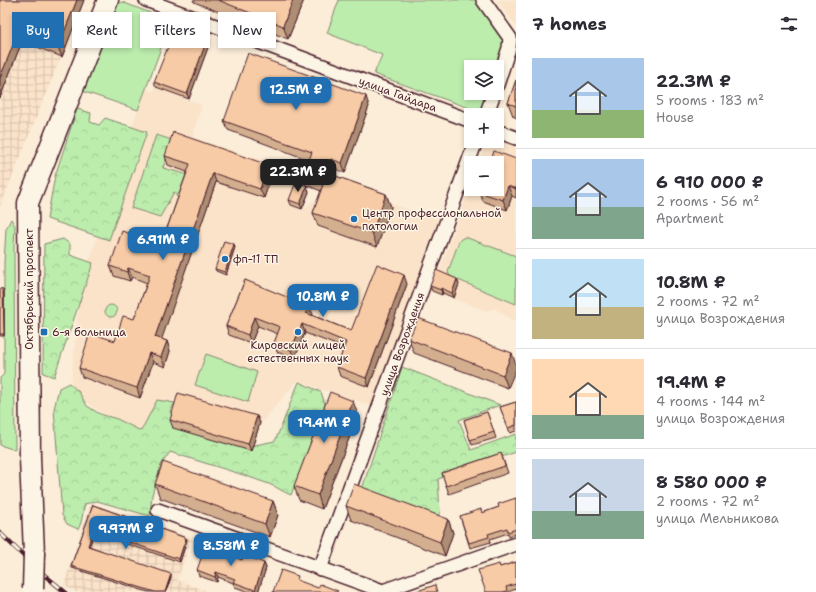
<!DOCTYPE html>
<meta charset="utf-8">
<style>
body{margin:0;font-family:"Shantell Sans",sans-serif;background:#f7f7f7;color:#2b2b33;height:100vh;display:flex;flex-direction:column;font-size:15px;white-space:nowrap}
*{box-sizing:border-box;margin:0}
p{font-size:13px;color:#7c7c81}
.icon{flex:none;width:22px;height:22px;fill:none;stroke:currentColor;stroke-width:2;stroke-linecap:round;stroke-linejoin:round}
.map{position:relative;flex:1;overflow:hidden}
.side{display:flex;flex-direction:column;background:#fff;width:300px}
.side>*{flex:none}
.guide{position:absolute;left:12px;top:12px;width:380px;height:36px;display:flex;gap:8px}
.tools{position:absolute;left:464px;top:60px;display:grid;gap:8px}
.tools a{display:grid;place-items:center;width:40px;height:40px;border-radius:0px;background:#fff;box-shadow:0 2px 6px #0003;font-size:20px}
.price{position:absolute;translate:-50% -34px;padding:0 9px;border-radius:8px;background:#1f6fb2;color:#fff;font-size:13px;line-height:26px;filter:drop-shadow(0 1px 2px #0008)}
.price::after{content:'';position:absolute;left:50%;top:24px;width:12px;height:9px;margin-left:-6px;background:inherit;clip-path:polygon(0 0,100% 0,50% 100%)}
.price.selected{background:#222;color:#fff}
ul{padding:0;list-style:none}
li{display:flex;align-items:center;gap:12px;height:100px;padding:0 16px}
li+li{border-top:1px solid #e1e1e2}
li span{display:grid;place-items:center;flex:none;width:112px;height:80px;border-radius:0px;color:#555}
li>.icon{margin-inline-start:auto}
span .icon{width:48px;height:48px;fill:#fffc;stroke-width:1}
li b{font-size:17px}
h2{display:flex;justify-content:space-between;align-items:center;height:48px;padding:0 16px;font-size:17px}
.chip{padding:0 14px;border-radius:0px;background:#fff;box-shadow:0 2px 6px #0003;font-size:14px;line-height:36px}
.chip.selected{background:#1f6fb2;color:#fff}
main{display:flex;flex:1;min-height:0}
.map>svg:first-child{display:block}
</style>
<main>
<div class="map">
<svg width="516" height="592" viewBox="0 0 516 592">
<defs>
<pattern id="industrial-grid" width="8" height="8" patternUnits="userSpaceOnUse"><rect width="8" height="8" fill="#fae3c9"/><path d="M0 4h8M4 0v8" fill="none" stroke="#d8c2ad"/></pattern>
<pattern id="forest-crowns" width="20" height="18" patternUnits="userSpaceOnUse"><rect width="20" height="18" fill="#bcedad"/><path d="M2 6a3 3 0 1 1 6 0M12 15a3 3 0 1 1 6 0" fill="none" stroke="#a3cb95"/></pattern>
</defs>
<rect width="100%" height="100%" fill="#fbedd8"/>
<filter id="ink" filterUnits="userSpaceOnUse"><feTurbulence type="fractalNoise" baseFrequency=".025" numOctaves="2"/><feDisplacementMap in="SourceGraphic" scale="8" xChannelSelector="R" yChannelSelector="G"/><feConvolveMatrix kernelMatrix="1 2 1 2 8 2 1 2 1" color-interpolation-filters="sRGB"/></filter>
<g filter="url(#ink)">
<path fill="#fae3c9" d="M497 0H516V26Z
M156 87 202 105 192 137 291 170 289 178 298 187 291 205 302 209 325 193 329 183 440 220 372 406 297 381 261 423 173 399 151 441 109 423 105 415 76 396 71 381 81 288 132 126 146 89 153 92Z
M497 135 516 142V323L494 308 487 311 432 291 471 184V189H497V163H479L487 141H497Z"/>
<path fill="url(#industrial-grid)" d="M0 0H84L0 207Z
M91 503 192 538 177 580 209 592H76L64 585Z"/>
<path fill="#bcedad" stroke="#83866c" d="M339 0H483L508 34 497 67H471V93H494L486 114 374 74 382 55 327 33Z
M122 2 171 21 138 110 82 91 113 7Z
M11 219 15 226 14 247 15 450 0 445V378L4 374V263L6 229Z
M465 237 516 256V304L451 277 448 273 449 269 459 241 461 239Z
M105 311a6 6 0 1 1 12 0a6 6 0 1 1-12 0Z
M206 354 257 372 248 402 195 385Z"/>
<path fill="url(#forest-crowns)" stroke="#83866c" d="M77 109 91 113 90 122 99 125 105 118 147 132 109 240 47 219 55 176Z
M156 135 172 140 163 168 185 174 186 180 181 195 177 197 174 192 160 217 131 208Z
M63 239 70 244V255L93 263 54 377 43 373 44 244Z
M402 367 500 405 459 420 471 450 516 434V452L438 479 440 513 434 519 361 492Z
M299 382 321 392 325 404 291 495C283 492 277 487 269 484 237 472 203 463 170 452L161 465 152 495 150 516 97 501 85 504C82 513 83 521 78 529L67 524 62 515 54 409 59 388 69 383 79 392 87 406 100 414 117 419 141 431 157 400 175 403 170 411 174 423 245 447 275 441C284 422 290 402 299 382Z"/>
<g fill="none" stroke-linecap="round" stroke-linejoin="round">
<g stroke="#4a1f2b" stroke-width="16">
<path id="street" d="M146 0 471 121
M483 0 510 38 509 48 497 85
M486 115 494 93
M497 131 516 138
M158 510 383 591 516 544
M320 569 476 141"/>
</g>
<g stroke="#4a1f2b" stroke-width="23">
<path id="primary" d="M34 553 30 458 28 203 108 0"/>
</g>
<use href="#street" stroke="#fcf5e5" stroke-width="13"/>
<use href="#primary" stroke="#fcf5e5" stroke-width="20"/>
<g stroke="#4a1f2b" stroke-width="4.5">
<path id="rail" d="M0 533 37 569 65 592"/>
</g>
<use href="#rail" stroke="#fcf5e5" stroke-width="3" stroke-dasharray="9" stroke-linecap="butt"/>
<g stroke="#4a1f2b" stroke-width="23" stroke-linecap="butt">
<path id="primary-bridge" d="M33 589 34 553"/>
</g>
<use href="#primary-bridge" stroke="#fcf5e5" stroke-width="20"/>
</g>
<path fill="#d4af8f" stroke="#4a1f2b" d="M0 0H84L62 57 22 41 0 98Z
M193 0H304L288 39 194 2Z
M210 42 189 99 156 87 154 82Z
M516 80V118L513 116 508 103Z
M369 106 345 173 335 169 332 175 386 194 391 207 377 247 318 226 313 213 321 191 306 185 303 176 309 160 228 130 224 121Z
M165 156 268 165 272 174 264 198 216 182 161 339 167 341 170 351 165 367 153 362 140 398 82 377 79 368 115 341 134 319 147 283 132 277 130 281 114 276 110 266 140 241 160 248 187 172 168 165Z
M516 159V198L512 196 507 210 483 201 479 192Z
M309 192 302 209 291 205 289 200Z
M234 244 235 247 226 275 216 271 215 269Z
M245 280 313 314 312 315 351 331 407 284 369 387 340 376 337 367 344 348 305 333 294 359 277 352 274 343 278 334 258 326 251 343 229 335 226 326Z
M459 284 454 298 443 293 442 295 432 291 430 286Z
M0 289H3L4 292V336H0Z
M409 339 512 353 508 388 414 353Z
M516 402V431L510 433 500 407Z
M487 412 496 438 472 445 464 420Z
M358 415 322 509 299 500 294 486Z
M257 416 260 423 251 451 173 428 170 420Z
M501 453 508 473 449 494 442 473Z
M155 484 273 501 278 515 270 537 160 498Z
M516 498V534L509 537 508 533 490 539 491 542 470 548 460 516 482 513 499 507Z
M93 505 186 538 187 540 180 562 94 533 89 546 171 577 166 592H148L72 568 71 566Z
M346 506 448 519 453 533 445 556 351 520Z
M227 554 242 560 264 563 266 568 258 592H249L235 587 233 583 218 577 217 582 199 576 197 570Z
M516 562V589L508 592H486L499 564 500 567Z"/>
<path fill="#ad8e74" stroke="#4a1f2b" d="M77 0H84L62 57 58 47Z
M293 0H304L288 39 283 26Z
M18 32 22 41 0 98V78Z
M208 37 210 42 189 99 187 94Z
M366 96 369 106 345 173 342 163Z
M331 159 335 169 325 193 322 183Z
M268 165 272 174 264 198 260 189Z
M213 173 216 182 159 347 155 337Z
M307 186 309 192 302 209 300 204Z
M508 186 512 196 507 210 503 200Z
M386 194 391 207 377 247 372 233Z
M234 244 235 247 226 275 225 272Z
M128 268 132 277 130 281 127 272Z
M404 275 407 284 369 387 366 378Z
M457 279 459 284 454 298 452 293Z
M441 288 443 293 442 295 441 290Z
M3 289 4 292V336V334Z
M309 306 313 314 310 322 306 313Z
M254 317 258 326 251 343 248 335Z
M302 324 305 333 294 359 291 350Z
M167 341 170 351 165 367 161 357Z
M149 353 153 362 140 398 137 388Z
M512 353 516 365V369L508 388 503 375Z
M353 401 358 415 322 509 318 495Z
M257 416 260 423 251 451 248 444Z
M273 501 278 515 270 537 265 524Z
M448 519 453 533 445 556 440 542Z
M93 530 94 533 89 548 88 546Z
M186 538 187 540 180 562 179 559Z
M264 563 266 568 258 592H256L255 590Z
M216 572 218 577 217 582 215 577Z
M171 574V577L166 592H165Z"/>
<path fill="#f7cba6" stroke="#4a1f2b" d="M0 0H77L58 47 18 32 0 78Z
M218 0H293L283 26Z
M177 24 208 37 187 94 154 82Z
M248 53 366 96 342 163 331 159 322 183 303 176 312 152 224 121Z
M516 80V106L508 103Z
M173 132 268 165 260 189 213 173 155 337 167 341 161 357 149 353 137 388 79 368 90 333 115 341 123 316 134 319 150 275 128 268 127 272 110 266 122 231 139 237 137 240 160 248 190 164 165 156Z
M494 151 516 159V189L508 186 503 200 479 192 480 189H497V163H490Z
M327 173 386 194 372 233 313 213Z
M296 182 307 186 300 204 289 200Z
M224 241 234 244 225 272 215 269Z
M377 264 404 275 366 378 337 367 346 342 302 324 291 350 274 343 280 327 254 317 248 335 226 326 245 280 309 306 306 313 351 331Z
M436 270 457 279 452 293 441 288V290L430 286Z
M0 289H3L4 334H0Z
M418 318 512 353 503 375 409 339Z
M330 392 353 401 318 495 294 486Z
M178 393 257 416 248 444 170 420Z
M516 402V425L508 428 500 407Z
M487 412 494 432 470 440 464 420Z
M501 453 505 466 446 486 442 473Z
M163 462 273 501 265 524 155 484Z
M354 484 448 519 440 542 346 506Z
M516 498V529L508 532 507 528 488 534 489 537 469 543 460 516 481 509 482 513 499 507 498 504Z
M93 505 186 538 179 559 93 530 88 546 171 574 165 592H155L71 566Z
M206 544 226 551 225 553 242 560 244 555 264 563 255 590 233 582 235 579 216 572 215 577 197 570Z
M516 562V584L506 587 507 591 503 592H486L478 570 499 564 500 567Z
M281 570 298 576 297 580 318 588 320 584 338 591 337 592H273Z
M435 585 437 592H414Z"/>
</g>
<g fill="#1f6fb2" stroke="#fcf5e5" stroke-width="1.5">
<circle cx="354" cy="219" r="4"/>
<circle cx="225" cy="259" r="4"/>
<rect x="40" y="328" width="8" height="8" rx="2"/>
<circle cx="298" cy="332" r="4"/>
</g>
<g text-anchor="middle" stroke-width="3" stroke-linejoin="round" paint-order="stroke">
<g font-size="11" fill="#4a1f2b" stroke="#fcf5e5">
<text transform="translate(398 94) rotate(20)" y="4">улица Гайдара</text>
<text transform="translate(29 289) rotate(-90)" y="4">Октябрьский проспект</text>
<text transform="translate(402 344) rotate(-70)" y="4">улица Возрождения</text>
</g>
<g font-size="11" fill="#4a1f2b" stroke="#fcf5e5" text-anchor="start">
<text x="362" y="217">Центр профессиональной<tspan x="362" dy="13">патологии</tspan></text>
<text x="233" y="263">фп-11 ТП</text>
<text x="52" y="336">6-я больница</text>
<text x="298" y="349" text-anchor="middle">Кировский лицей<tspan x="298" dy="13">естественных наук</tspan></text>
</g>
</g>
</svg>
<div class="tools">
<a><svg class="icon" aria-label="layers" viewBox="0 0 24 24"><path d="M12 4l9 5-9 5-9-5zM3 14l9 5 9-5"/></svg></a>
<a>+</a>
<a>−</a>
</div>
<b class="price" style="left:296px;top:111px">12.5M ₽</b>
<b class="price selected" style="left:298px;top:193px">22.3M ₽</b>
<b class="price" style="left:163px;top:261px">6.91M ₽</b>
<b class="price" style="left:323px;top:318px">10.8M ₽</b>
<b class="price" style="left:324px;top:444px">19.4M ₽</b>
<b class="price" style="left:126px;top:550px">9.97M ₽</b>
<b class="price" style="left:231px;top:567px">8.58M ₽</b>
<div class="guide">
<a class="chip selected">Buy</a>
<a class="chip">Rent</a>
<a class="chip">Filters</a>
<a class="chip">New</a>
</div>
</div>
<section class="side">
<h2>7 homes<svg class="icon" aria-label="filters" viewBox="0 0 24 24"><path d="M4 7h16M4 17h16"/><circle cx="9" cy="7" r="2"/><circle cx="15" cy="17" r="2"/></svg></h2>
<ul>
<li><span style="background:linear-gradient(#a9c7e8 65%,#8fb573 0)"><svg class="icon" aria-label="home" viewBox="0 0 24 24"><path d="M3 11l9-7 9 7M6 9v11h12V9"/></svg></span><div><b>22.3M ₽</b><p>5 rooms · 183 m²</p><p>House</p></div></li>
<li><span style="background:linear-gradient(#a9c7e8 60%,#7fa58c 0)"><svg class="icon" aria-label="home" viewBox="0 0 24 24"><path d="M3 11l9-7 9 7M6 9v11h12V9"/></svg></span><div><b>6 910 000 ₽</b><p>2 rooms · 56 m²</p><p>Apartment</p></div></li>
<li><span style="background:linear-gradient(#bfe0f5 60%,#c2b280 0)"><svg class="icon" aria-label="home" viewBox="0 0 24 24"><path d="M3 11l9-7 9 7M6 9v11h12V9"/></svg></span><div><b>10.8M ₽</b><p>2 rooms · 72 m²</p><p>улица Возрождения</p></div></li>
<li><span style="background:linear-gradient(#ffd9b3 70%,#7fa58c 0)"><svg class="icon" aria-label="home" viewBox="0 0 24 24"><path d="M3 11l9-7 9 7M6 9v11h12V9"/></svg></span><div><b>19.4M ₽</b><p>4 rooms · 144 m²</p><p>улица Возрождения</p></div></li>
<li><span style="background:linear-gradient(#c9d6e8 65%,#7fa58c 0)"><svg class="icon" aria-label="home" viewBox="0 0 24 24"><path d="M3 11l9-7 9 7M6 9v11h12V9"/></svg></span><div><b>8 580 000 ₽</b><p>2 rooms · 72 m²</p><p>улица Мельникова</p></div></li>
</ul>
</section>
</main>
